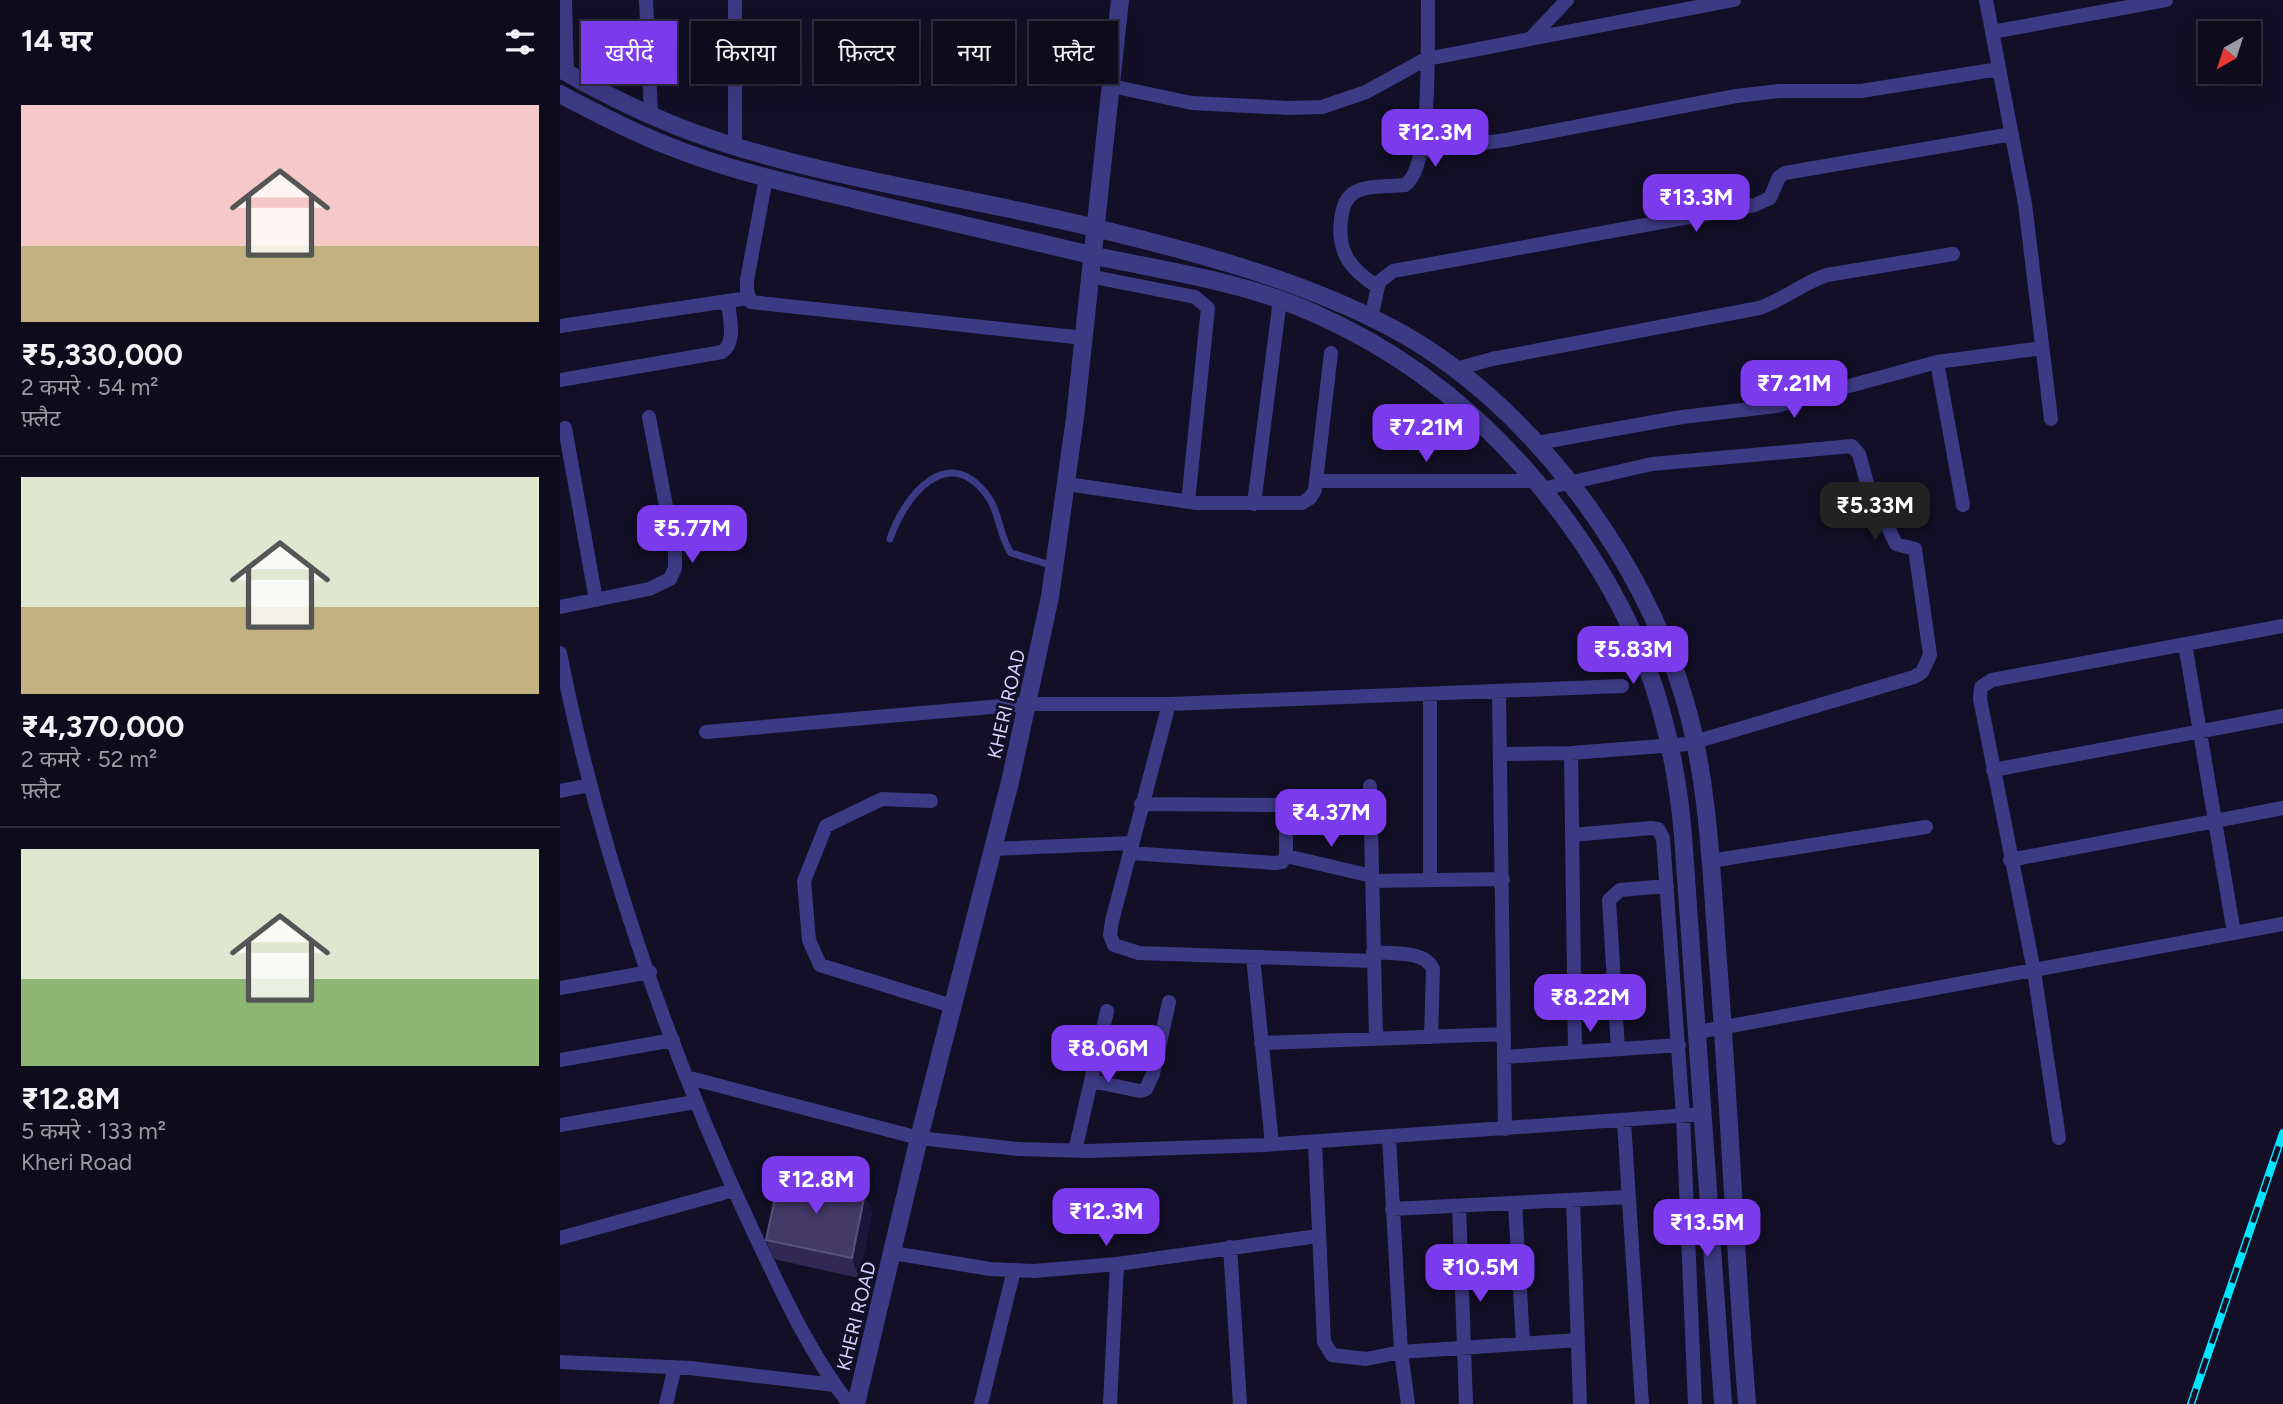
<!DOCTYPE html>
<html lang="hi">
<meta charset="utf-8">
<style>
body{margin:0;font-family:Figtree,"Noto Sans Devanagari",sans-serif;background:#1c1929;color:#f1f3f6;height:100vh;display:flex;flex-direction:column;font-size:26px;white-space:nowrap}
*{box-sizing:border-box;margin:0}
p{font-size:23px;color:#9b9ba3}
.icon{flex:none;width:38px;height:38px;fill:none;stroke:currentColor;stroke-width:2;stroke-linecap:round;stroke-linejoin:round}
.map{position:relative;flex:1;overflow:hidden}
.sheet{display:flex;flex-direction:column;background:#0e0b1c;width:560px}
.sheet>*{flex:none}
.banner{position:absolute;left:21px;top:21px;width:665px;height:63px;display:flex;gap:14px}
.needle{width:46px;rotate:219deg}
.controls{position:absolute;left:1638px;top:21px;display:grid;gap:14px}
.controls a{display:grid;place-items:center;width:63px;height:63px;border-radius:0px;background:#0e0b1c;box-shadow:0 7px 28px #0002,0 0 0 2px #2e2b3b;font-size:35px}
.price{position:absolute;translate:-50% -60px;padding:0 16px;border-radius:14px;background:#7c3aed;color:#fff;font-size:23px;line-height:46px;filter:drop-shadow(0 2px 4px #0008)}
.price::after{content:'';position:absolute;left:50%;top:42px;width:21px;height:16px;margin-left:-10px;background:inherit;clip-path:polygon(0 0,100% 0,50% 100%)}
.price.active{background:#222;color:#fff}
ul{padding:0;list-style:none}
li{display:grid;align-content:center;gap:14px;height:371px;padding:0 21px}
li+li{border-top:2px solid #2e2b3b}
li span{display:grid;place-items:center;height:217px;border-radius:0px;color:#555}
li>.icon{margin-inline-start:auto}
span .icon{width:126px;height:126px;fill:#fffc;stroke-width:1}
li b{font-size:30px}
h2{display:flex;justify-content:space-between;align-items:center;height:84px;padding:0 21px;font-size:30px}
.tag{padding:0 24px;border-radius:0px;background:#0e0b1c;box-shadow:0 7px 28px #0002,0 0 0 2px #2e2b3b;font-size:24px;line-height:63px}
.tag.active{background:#7c3aed;color:#fff}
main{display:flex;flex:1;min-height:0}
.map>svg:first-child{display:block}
</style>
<main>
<section class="sheet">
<h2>14 घर<svg class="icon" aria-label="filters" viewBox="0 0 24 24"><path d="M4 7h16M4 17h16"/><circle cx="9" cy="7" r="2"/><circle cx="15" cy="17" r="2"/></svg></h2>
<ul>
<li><span style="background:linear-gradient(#f6c9c9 65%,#c2b280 0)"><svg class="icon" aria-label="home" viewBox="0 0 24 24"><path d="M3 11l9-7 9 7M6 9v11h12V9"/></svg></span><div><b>₹5,330,000</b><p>2 कमरे · 54 m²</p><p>फ़्लैट</p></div></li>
<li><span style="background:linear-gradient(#dfe7d0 60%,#c2b280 0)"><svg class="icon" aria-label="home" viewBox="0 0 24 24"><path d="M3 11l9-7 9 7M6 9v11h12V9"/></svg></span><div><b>₹4,370,000</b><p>2 कमरे · 52 m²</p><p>फ़्लैट</p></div></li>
<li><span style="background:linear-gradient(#dfe7d0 60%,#8fb573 0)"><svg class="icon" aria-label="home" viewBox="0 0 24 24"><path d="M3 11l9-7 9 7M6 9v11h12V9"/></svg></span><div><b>₹12.8M</b><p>5 कमरे · 133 m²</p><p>Kheri Road</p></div></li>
</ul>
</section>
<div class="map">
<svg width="1723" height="1404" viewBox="0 0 1723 1404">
<rect width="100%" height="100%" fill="#130f26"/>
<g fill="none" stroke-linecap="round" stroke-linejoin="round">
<path stroke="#3d3a85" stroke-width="7" d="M330 539C344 496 389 440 429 498 440 514 439 536 451 553L494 566"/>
<path stroke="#3d3a85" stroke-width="14" d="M5 0 7 73
M86 0 91 115
M175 0V147
M1426 0 1465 204 1491 419
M1432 32 1606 0
M972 37 1007 0
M551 86 632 103 729 108 762 107 806 92 866 59 1174 0
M862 151 946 140 1176 96 1219 91H1301L1439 69
M206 178 187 280V291L191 302 524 338
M529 276 635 297 648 308 628 502
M818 287C791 270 777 253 781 220 782 211 784 201 791 195 803 184 829 187 845 185 873 168 867 35 868 0
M811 318 819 282 833 271 1195 205 1210 198 1219 177 1225 173 1452 134
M0 326 188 298
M1377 362 1403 505
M896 369 932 359 1199 308C1224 300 1242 283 1267 275L1393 254
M0 380 162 352C177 342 169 317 168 301
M5 428 36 600
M977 443 1122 417 1216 406 1377 362 1482 348
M756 481H975
M507 484 637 503H742L750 498 755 490 771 353
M694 504 720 299
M0 607 89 589 110 579 115 568V553L89 417
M1625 644 1674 933
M0 653C38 846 108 1051 192 1229 221 1290 248 1351 289 1404
M939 692 945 1129
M870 694V880
M609 704 552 921 550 935 554 945 579 953 813 961
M146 732 465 704H609L1062 686
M1011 753 1015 1052
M940 754 1011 753 1128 744 1354 677 1362 672 1370 655 1355 549 1336 544 1307 483 1299 454 1292 446 1092 464 982 489
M1433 770 1723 716
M810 786 816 1039
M0 791 30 785
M371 801 322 799 266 826 244 881 249 940 260 965 392 1006
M1012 835 1091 828 1098 829 1103 838 1123 1116 1135 1404
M433 849 571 843
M570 853 715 863 722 862 726 856V815L719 805 581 804
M726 856 812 876
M1450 860 1723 808
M1150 861 1366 827
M812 881 943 879
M813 952C831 954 865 950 873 969L871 1037
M693 957 712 1144
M0 988 90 972
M1138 1032 1723 924
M701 1043 944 1034
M1058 1049 1049 900 1060 890 1107 886
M944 1057 1119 1045
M0 1060 113 1040
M126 1077 359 1138 458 1149 528 1151 704 1145 1144 1114
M531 1081 580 1091 586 1089 593 1074 609 1002
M1064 1121 1082 1404
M0 1125 135 1102
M829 1137 841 1352 848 1404
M1499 1138 1474 971 1420 699 1421 687 1432 680 1723 626
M755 1142 764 1342 772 1355 806 1359 841 1352 1018 1340
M515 1151 547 1011
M1013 1200 1020 1404
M955 1203 963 1343
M899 1206 906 1404
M832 1209 1068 1197
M0 1238 174 1190
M670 1247 680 1404
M333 1253 430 1269 474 1271 557 1264 758 1236
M0 1362 130 1368 275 1385
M106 1404 115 1367
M421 1404 454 1270
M550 1404 557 1264"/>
<path stroke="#3d3a85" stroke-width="18" d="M0 69C54 100 111 127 170 145 290 182 414 198 535 228 635 252 738 279 830 327 965 398 1083 555 1125 701 1148 780 1151 866 1157 948 1169 1100 1175 1252 1187 1404
M0 94C35 112 69 131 106 145 172 172 241 186 310 203 384 220 457 238 531 255 605 271 681 281 751 312 853 356 938 428 1004 517 1078 617 1112 711 1123 835L1163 1404
M296 1404 359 1138 450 782 490 597 515 418 560 0"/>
<g stroke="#00e5ff" stroke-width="8">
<path id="rail" d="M1631 1404 1723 1133"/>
</g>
<use href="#rail" stroke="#130f26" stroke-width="5" stroke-dasharray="16" stroke-linecap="butt"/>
</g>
<path fill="#312854" d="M312 1212 299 1278 213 1259 206 1240Z"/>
<path fill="#1d163a" d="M305 1193 312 1212 299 1278 292 1258Z"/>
<path fill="#433a66" stroke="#5a527e" stroke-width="2" d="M220 1174 305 1193 292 1258 206 1240Z"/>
<g text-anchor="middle" stroke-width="6" stroke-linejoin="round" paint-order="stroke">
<g font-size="19" fill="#d9d4ff" stroke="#130f26">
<text transform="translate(446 704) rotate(-77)" y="7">KHERI ROAD</text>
<text transform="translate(296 1316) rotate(-76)" y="7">KHERI ROAD</text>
</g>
</g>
</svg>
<div class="controls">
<a><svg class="needle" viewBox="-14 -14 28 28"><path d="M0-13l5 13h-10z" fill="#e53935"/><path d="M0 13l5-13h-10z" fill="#9b9ba3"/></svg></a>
</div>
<b class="price" style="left:875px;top:169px">₹12.3M</b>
<b class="price" style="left:1136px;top:234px">₹13.3M</b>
<b class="price" style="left:1234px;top:420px">₹7.21M</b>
<b class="price" style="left:866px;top:464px">₹7.21M</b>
<b class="price active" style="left:1315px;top:542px">₹5.33M</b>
<b class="price" style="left:132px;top:565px">₹5.77M</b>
<b class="price" style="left:1073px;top:686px">₹5.83M</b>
<b class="price" style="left:771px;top:849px">₹4.37M</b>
<b class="price" style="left:1030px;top:1034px">₹8.22M</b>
<b class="price" style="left:548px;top:1085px">₹8.06M</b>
<b class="price" style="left:256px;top:1216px">₹12.8M</b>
<b class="price" style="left:546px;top:1248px">₹12.3M</b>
<b class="price" style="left:1147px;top:1259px">₹13.5M</b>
<b class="price" style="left:920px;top:1304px">₹10.5M</b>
<div class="banner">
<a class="tag active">खरीदें</a>
<a class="tag">किराया</a>
<a class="tag">फ़िल्टर</a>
<a class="tag">नया</a>
<a class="tag">फ़्लैट</a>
</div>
</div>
</main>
